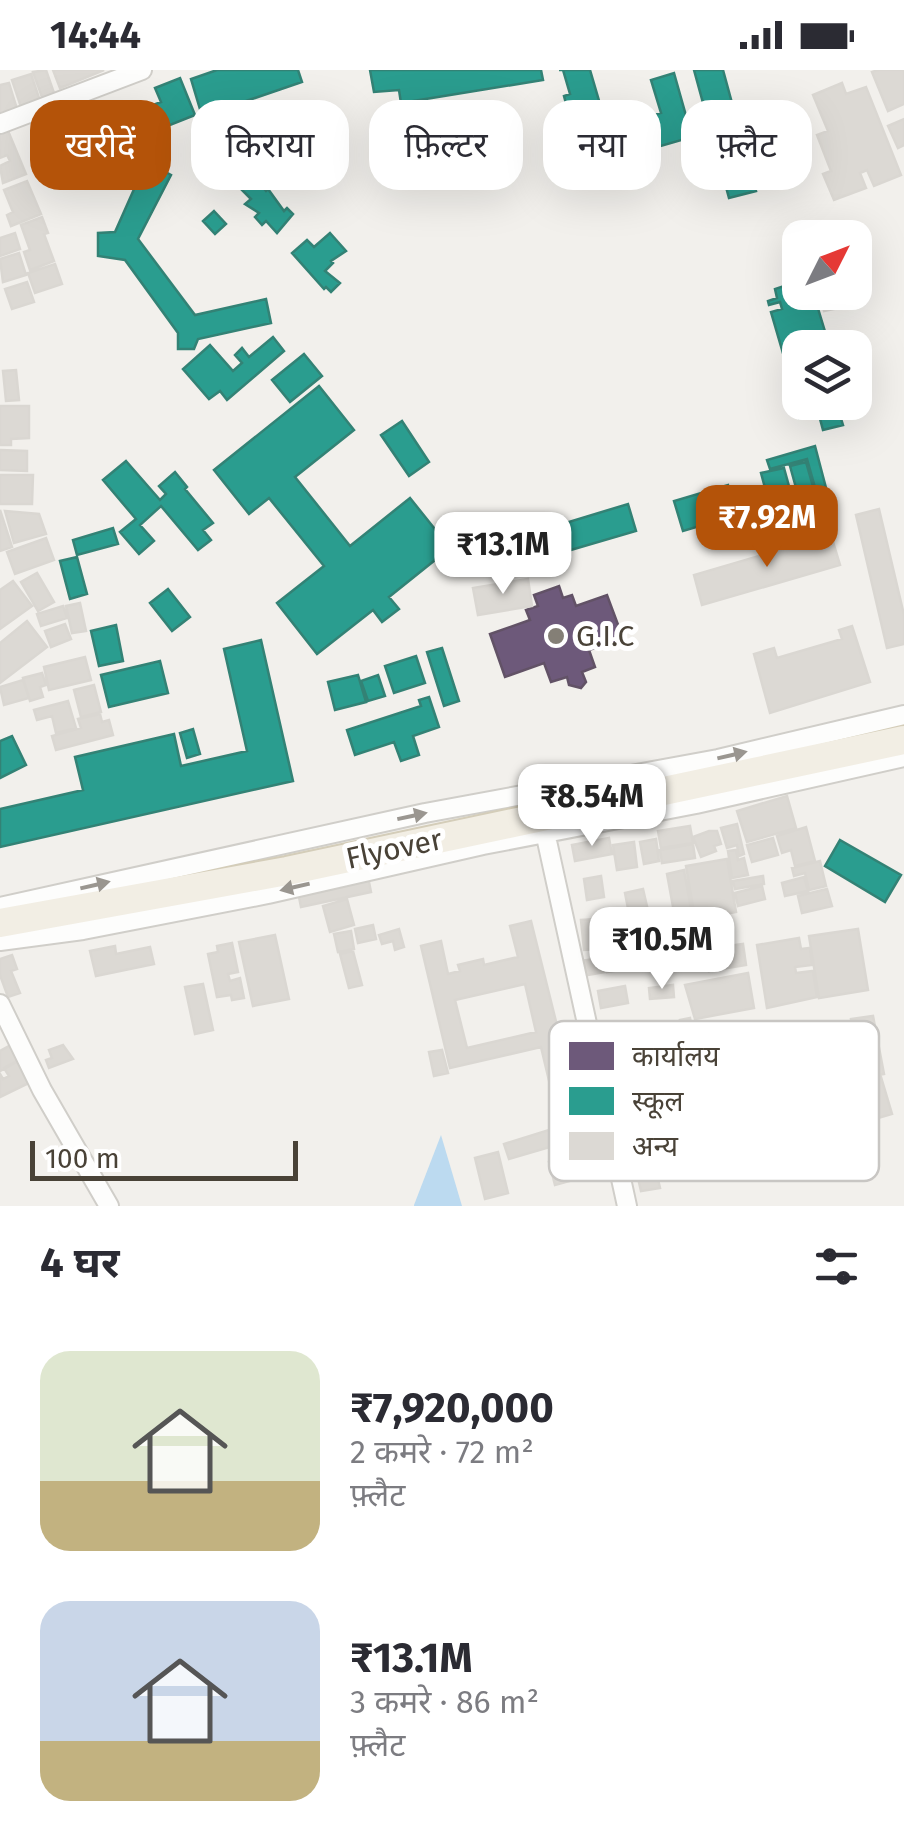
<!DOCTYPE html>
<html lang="hi">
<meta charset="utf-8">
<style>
body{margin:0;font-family:"Fira Sans","Noto Sans Devanagari",sans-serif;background:#f7f7f7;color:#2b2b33;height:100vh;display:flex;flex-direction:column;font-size:38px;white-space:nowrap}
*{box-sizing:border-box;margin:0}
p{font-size:32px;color:#7c7c81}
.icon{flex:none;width:55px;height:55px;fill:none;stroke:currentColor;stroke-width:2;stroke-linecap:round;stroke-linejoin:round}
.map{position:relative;height:1136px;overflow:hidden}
.sheet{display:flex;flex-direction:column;background:#fff;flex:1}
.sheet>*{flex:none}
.guide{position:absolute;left:30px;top:30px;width:845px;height:90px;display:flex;gap:20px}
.needle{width:65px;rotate:48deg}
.fabs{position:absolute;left:782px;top:150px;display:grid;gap:20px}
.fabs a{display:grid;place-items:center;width:90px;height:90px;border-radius:20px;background:#fff;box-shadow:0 10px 40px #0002;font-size:50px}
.scale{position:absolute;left:30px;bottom:25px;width:268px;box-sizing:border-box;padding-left:10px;border:5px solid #494237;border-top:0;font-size:28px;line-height:35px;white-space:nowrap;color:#494237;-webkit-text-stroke:8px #fff;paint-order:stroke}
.price{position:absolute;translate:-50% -85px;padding:0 22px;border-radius:20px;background:#fff;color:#222;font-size:32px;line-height:65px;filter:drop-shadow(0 2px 5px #0008)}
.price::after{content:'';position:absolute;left:50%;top:60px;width:30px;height:22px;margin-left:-15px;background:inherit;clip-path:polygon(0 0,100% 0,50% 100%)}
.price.selected{background:#b45309;color:#fff}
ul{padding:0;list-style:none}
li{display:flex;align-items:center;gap:30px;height:250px;padding:0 40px}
li span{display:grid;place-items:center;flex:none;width:280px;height:200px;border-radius:30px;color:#555}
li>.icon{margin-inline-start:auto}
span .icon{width:120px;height:120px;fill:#fffc;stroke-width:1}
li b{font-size:42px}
h2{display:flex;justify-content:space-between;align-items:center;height:120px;padding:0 40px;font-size:42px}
.chip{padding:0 35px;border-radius:30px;background:#fff;box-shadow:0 10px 40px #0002;font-size:35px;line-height:90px}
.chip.selected{background:#b45309;color:#fff}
.status{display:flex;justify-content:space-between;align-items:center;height:70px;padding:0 50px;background:#fff;direction:ltr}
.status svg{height:28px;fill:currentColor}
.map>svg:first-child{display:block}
</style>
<div class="status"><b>14:44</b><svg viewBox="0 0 49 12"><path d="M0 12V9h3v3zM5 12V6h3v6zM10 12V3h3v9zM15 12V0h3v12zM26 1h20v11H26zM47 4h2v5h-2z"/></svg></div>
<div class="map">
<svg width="904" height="1136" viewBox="0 0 904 1136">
<rect width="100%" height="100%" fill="#f2f0ec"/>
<path fill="#bcdaf0" d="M441 1065 462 1136H414V1135Z"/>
<path fill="#6d597a" stroke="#625266" stroke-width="2.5" d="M559 516 563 528 572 525 576 536 607 525 623 568 589 580 595 597 582 602 586 612 581 618 569 615 567 607 551 612 544 593 505 607 490 564 530 550 526 540 538 536 534 525Z"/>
<path fill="#2a9d8f" stroke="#338275" stroke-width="2.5" d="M217 0H298L302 12 202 46 191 9Z
M370 0H541L543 10 401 33 399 20 374 22Z
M559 0H590L607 58 575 67 570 50 578 48 576 43 569 45 564 26 570 24 563 0Z
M694 0H723L756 121 729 128Z
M674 3 692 67 595 95 588 72 622 63 620 54 661 43 651 10Z
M180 8 195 45 150 63 140 40 161 32 155 18Z
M216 49 222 56 216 60 241 89 245 85 250 92 235 108 195 62Z
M130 69 151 94 171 105 138 169 195 245 266 229 271 253 198 269 194 279H178V263L125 190 98 186V163L115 162 143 99 134 88 117 101 106 88Z
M259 104 264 110 260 114 266 121 268 119 284 141 287 138 293 144 277 163 266 151 262 155 255 147 259 143 245 134 251 129 239 117 250 106 253 109Z
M214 141 226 154 215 164 203 151Z
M330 163 346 181 331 191 333 193 325 201 340 213 331 222 326 217 324 219 292 183 307 170 314 177Z
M787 215 790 224 813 222 830 278H800V311L792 314 771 242 782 239 780 232 769 235 768 231 777 228 775 219Z
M273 267 284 281 227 330 220 321 209 329 183 299 210 275 233 301 242 293 235 285 242 278 249 287Z
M304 284 322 306 290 332 272 310Z
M319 316 354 360 295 407 350 476 410 428 450 478 389 527 399 539 382 552 373 540 317 584 277 533 324 496 269 428 249 444 214 400Z
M800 317V332H817L820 342 799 348 790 320Z
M838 339 843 355 823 360 819 345Z
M402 351 429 392 409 406 381 365Z
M815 376 826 418 816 421 807 389 770 399 767 390Z
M126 391 160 430 166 424 159 416 175 402 187 417 185 419 213 453 203 460 211 470 198 480 161 436 140 455 154 471 139 484 120 462 136 449 103 410Z
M806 392 814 420 798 425 790 396Z
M784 398 792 427 769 433 761 403Z
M728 415 737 445 683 461 674 431Z
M628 434 636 461 506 499 502 487 520 482 516 468Z
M113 458 118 474 77 485 73 470Z
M77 487 87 524 70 529 60 491Z
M168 519 190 547 172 561 150 533Z
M116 555 123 591 99 596 91 561Z
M261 570 293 711 0 777V739L83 720 75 687 174 664 181 696 247 681 224 579Z
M442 578 459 631 444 636 427 582Z
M416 586 425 613 394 623 385 596Z
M160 591 168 623 109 637 101 605Z
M358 605 366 632 335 640 328 612Z
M378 605 385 626 368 631 361 611Z
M429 627 439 657 413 666 419 685 401 691 394 672 355 685 347 660 421 636 419 630Z
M193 659 200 684 187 688 180 663Z
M12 666 26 695 0 708V671Z
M840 770 901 805 885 832 825 796Z"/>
<path fill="#dcd9d4" stroke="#dad7d2" stroke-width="2.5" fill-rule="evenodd" d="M46 0 55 26 43 30 33 2Z
M53 0H104L60 18Z
M878 0H904V34L888 41 872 2Z
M31 4 40 31 21 37 12 10Z
M9 13 17 39 0 45V15Z
M842 13 846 24 866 17 901 105 874 116 867 100 860 103 866 118 834 130 823 104 831 101 817 65 828 61 813 25Z
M904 49V75L898 78 888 56Z
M6 56 26 104 3 113 0 96 10 91 7 85 0 88V59Z
M27 111 41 144 11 156 7 145 13 142 4 120Z
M42 147 48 163 44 164 54 191 30 200 24 182 30 180 21 155Z
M15 163 20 179 0 186V168Z
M19 183 26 205 3 212 0 189Z
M55 194 62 214 35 223 28 203Z
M27 212 34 232 12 239 5 219Z
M820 222H845L848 236 824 241Z
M16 300 19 330 6 331 3 301Z
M0 336H29V368L11 369V375H0Z
M0 380 27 381V401L0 400Z
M0 405H33L32 434H0Z
M879 439 904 545V574L887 578 856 445Z
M0 440 12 477 0 481Z
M5 441 39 444 46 464 14 473Z
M831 465 840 495 702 535 694 505Z
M46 468 54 490 15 504 7 482Z
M37 503 54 532 38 541 21 512Z
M528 509 532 536 478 545 473 518Z
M13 511 32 536 0 559V520Z
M80 533 86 561 72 563 66 536Z
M63 536 67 548 41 556 37 544Z
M27 551 47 577 0 613V573Z
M65 554 71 569 51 577 45 561Z
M852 556 870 612 770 643 754 584 774 578 777 588 842 569 839 560Z
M85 587 91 610 49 620 44 597Z
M42 603 46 615 40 617 43 627 30 631 23 608Z
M23 610 29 628 4 635 0 617Z
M94 615 101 642 81 647 74 620Z
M68 631 76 658 56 663 52 646 37 650 34 640Z
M100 644 102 652 109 650 113 665 56 680 52 666 81 658 78 649Z
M787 726 796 758 747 772 737 741Z
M737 754 744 784 739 786 737 775 727 778 721 758Z
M690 756 693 773 661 778 658 761Z
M806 757 815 791 795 796 791 780 782 783 777 766Z
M709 761H717L721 774 714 776 716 781 701 787 693 767Z
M609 768 612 784 575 791 572 775Z
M773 768 778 785 752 792 747 775Z
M656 769 659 791 644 794 640 772Z
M634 772 637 797 617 800 613 775Z
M693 774 695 788 662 793 660 780Z
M736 780 738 790 744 788 748 805 732 808 728 781Z
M727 789 736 842 695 849 686 796Z
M820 791 826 816 809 820 805 803 794 806 792 798Z
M684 800 693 850 676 853 667 804Z
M601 806 604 827 587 830 584 809Z
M763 806 764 814 735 819 733 811Z
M368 807 371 822 301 837 298 822Z
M804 807 808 821 785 826 782 813Z
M762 816 765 829 738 836 735 823Z
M643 819 649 845 630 849 625 823Z
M827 819 832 836 802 843 798 826Z
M347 829 354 855 330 862 323 836Z
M597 849 600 870 609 869 610 878 584 880 581 850Z
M531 851 582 1056 561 1061 541 977 450 998 421 876 441 871 448 904 460 901 458 895 483 889 484 895 518 887 510 856ZM525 914 536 962 467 978 455 930Z
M373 855 376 869 358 873 355 859Z
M652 858 654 874 629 877 627 861Z
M399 859 404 877 395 880 393 871 382 874 379 865Z
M858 859 868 920 819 928 809 866Z
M351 861 354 879 338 882 334 864Z
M275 865 289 929 253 936 239 872Z
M700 866 701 878 680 880 679 867Z
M678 867 680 894 672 895 670 875 657 876V869Z
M799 868 801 879 810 878 812 895 795 897 796 903 813 901 817 927 767 938 757 875Z
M232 873 238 902 228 904 230 911 240 908 244 928 232 930 231 925 217 927 208 884 218 882 217 876Z
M743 874 746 895 709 901 706 879Z
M115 876 116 884 150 877 154 894 96 906 90 881Z
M655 879 657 894 607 902 604 887Z
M353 881 362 915 349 918 340 884Z
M12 885 17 899 11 901 20 923 8 927 0 905V889Z
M603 888 605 902 582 906 579 891Z
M748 903 754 938 695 949 685 915Z
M203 914 213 960 195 964 185 917Z
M673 915 674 927 650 929 649 918Z
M625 916 628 933 601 938 598 921Z
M873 946 884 1004 861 1008 858 991 850 993 845 968 854 967 851 949Z
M690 948 698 987 688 989 680 950Z
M11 975 20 990 0 1001V981Z
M63 975 73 989 49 998 46 990 52 988 49 980Z
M442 980 448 1003 434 1006 429 982Z
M17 991 29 1013 0 1027V1004L3 1009 9 1006 4 998Z
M881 1007 892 1044 858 1054 852 1030 870 1025 867 1010Z
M552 1059 557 1075 509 1089 504 1074Z
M587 1061 599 1103 555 1115 549 1092 564 1088 558 1068Z
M498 1082 508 1123 485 1129 475 1088Z
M657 1105 660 1118 641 1121 638 1108Z"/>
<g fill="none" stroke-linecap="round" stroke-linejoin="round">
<g stroke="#d0cec9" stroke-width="22">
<path id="minor" d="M0 54 142 0
M545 762 627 1136
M0 837 425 743 718 689 904 645
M0 871 83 860 268 824 483 775 696 734 904 687
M0 934 42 1020 109 1136"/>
</g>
<g stroke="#d4cdb9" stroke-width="32">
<path id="primary" d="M0 853 287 801 904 670"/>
</g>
<use href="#minor" stroke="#fdfdfc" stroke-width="18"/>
<use href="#primary" stroke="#f2eee4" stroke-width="28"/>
</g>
<defs><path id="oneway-solid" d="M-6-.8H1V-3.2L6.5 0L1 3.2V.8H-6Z" transform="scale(2.5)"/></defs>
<g fill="#9a9690">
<use href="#oneway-solid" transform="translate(732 685) rotate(-13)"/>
<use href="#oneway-solid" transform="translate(412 746) rotate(-12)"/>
<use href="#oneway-solid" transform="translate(95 815) rotate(-13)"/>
<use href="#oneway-solid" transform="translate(295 817) rotate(167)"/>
</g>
<circle fill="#847f76" stroke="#fff" stroke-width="4" cx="556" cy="566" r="10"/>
<g text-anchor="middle" stroke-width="10" stroke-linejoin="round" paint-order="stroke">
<g font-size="30" fill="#494237" stroke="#fff" text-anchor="start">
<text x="576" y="576">G.I.C</text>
</g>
<g font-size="30" fill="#494237" stroke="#fff">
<text transform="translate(394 779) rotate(-12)" y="10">Flyover</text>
</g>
</g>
<rect x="549" y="951" width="330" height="160" rx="15" fill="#fff" stroke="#c8c6c3" stroke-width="2.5"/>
<rect x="569" y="972" width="45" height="28" fill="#6d597a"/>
<rect x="569" y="1017" width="45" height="28" fill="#2a9d8f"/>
<rect x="569" y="1062" width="45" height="28" fill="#dcd9d4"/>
<g font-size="28" fill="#494237">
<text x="632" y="996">कार्यालय</text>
<text x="632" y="1041">स्कूल</text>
<text x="632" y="1086">अन्य</text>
</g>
</svg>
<div class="fabs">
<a><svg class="needle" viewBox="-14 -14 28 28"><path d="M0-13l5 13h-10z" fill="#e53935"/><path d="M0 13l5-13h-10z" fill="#7c7c81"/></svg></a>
<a><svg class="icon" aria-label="layers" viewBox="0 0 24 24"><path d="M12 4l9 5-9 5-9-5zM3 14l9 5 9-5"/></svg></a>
</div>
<div class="scale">100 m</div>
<b class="price selected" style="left:767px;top:500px">₹7.92M</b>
<b class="price" style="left:503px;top:527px">₹13.1M</b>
<b class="price" style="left:592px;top:779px">₹8.54M</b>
<b class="price" style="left:662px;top:922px">₹10.5M</b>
<div class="guide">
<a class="chip selected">खरीदें</a>
<a class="chip">किराया</a>
<a class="chip">फ़िल्टर</a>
<a class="chip">नया</a>
<a class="chip">फ़्लैट</a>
</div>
</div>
<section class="sheet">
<h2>4 घर<svg class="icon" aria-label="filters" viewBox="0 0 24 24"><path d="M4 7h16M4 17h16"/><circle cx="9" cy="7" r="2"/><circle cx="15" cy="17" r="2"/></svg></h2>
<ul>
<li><span style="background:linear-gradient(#dfe7d0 65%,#c2b280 0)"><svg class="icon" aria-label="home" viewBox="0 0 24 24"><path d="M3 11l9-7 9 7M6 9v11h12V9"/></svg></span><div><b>₹7,920,000</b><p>2 कमरे · 72 m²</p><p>फ़्लैट</p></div></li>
<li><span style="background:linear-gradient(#c9d6e8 70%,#c2b280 0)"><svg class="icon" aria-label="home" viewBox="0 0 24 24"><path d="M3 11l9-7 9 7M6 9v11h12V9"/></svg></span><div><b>₹13.1M</b><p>3 कमरे · 86 m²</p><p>फ़्लैट</p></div></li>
</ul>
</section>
